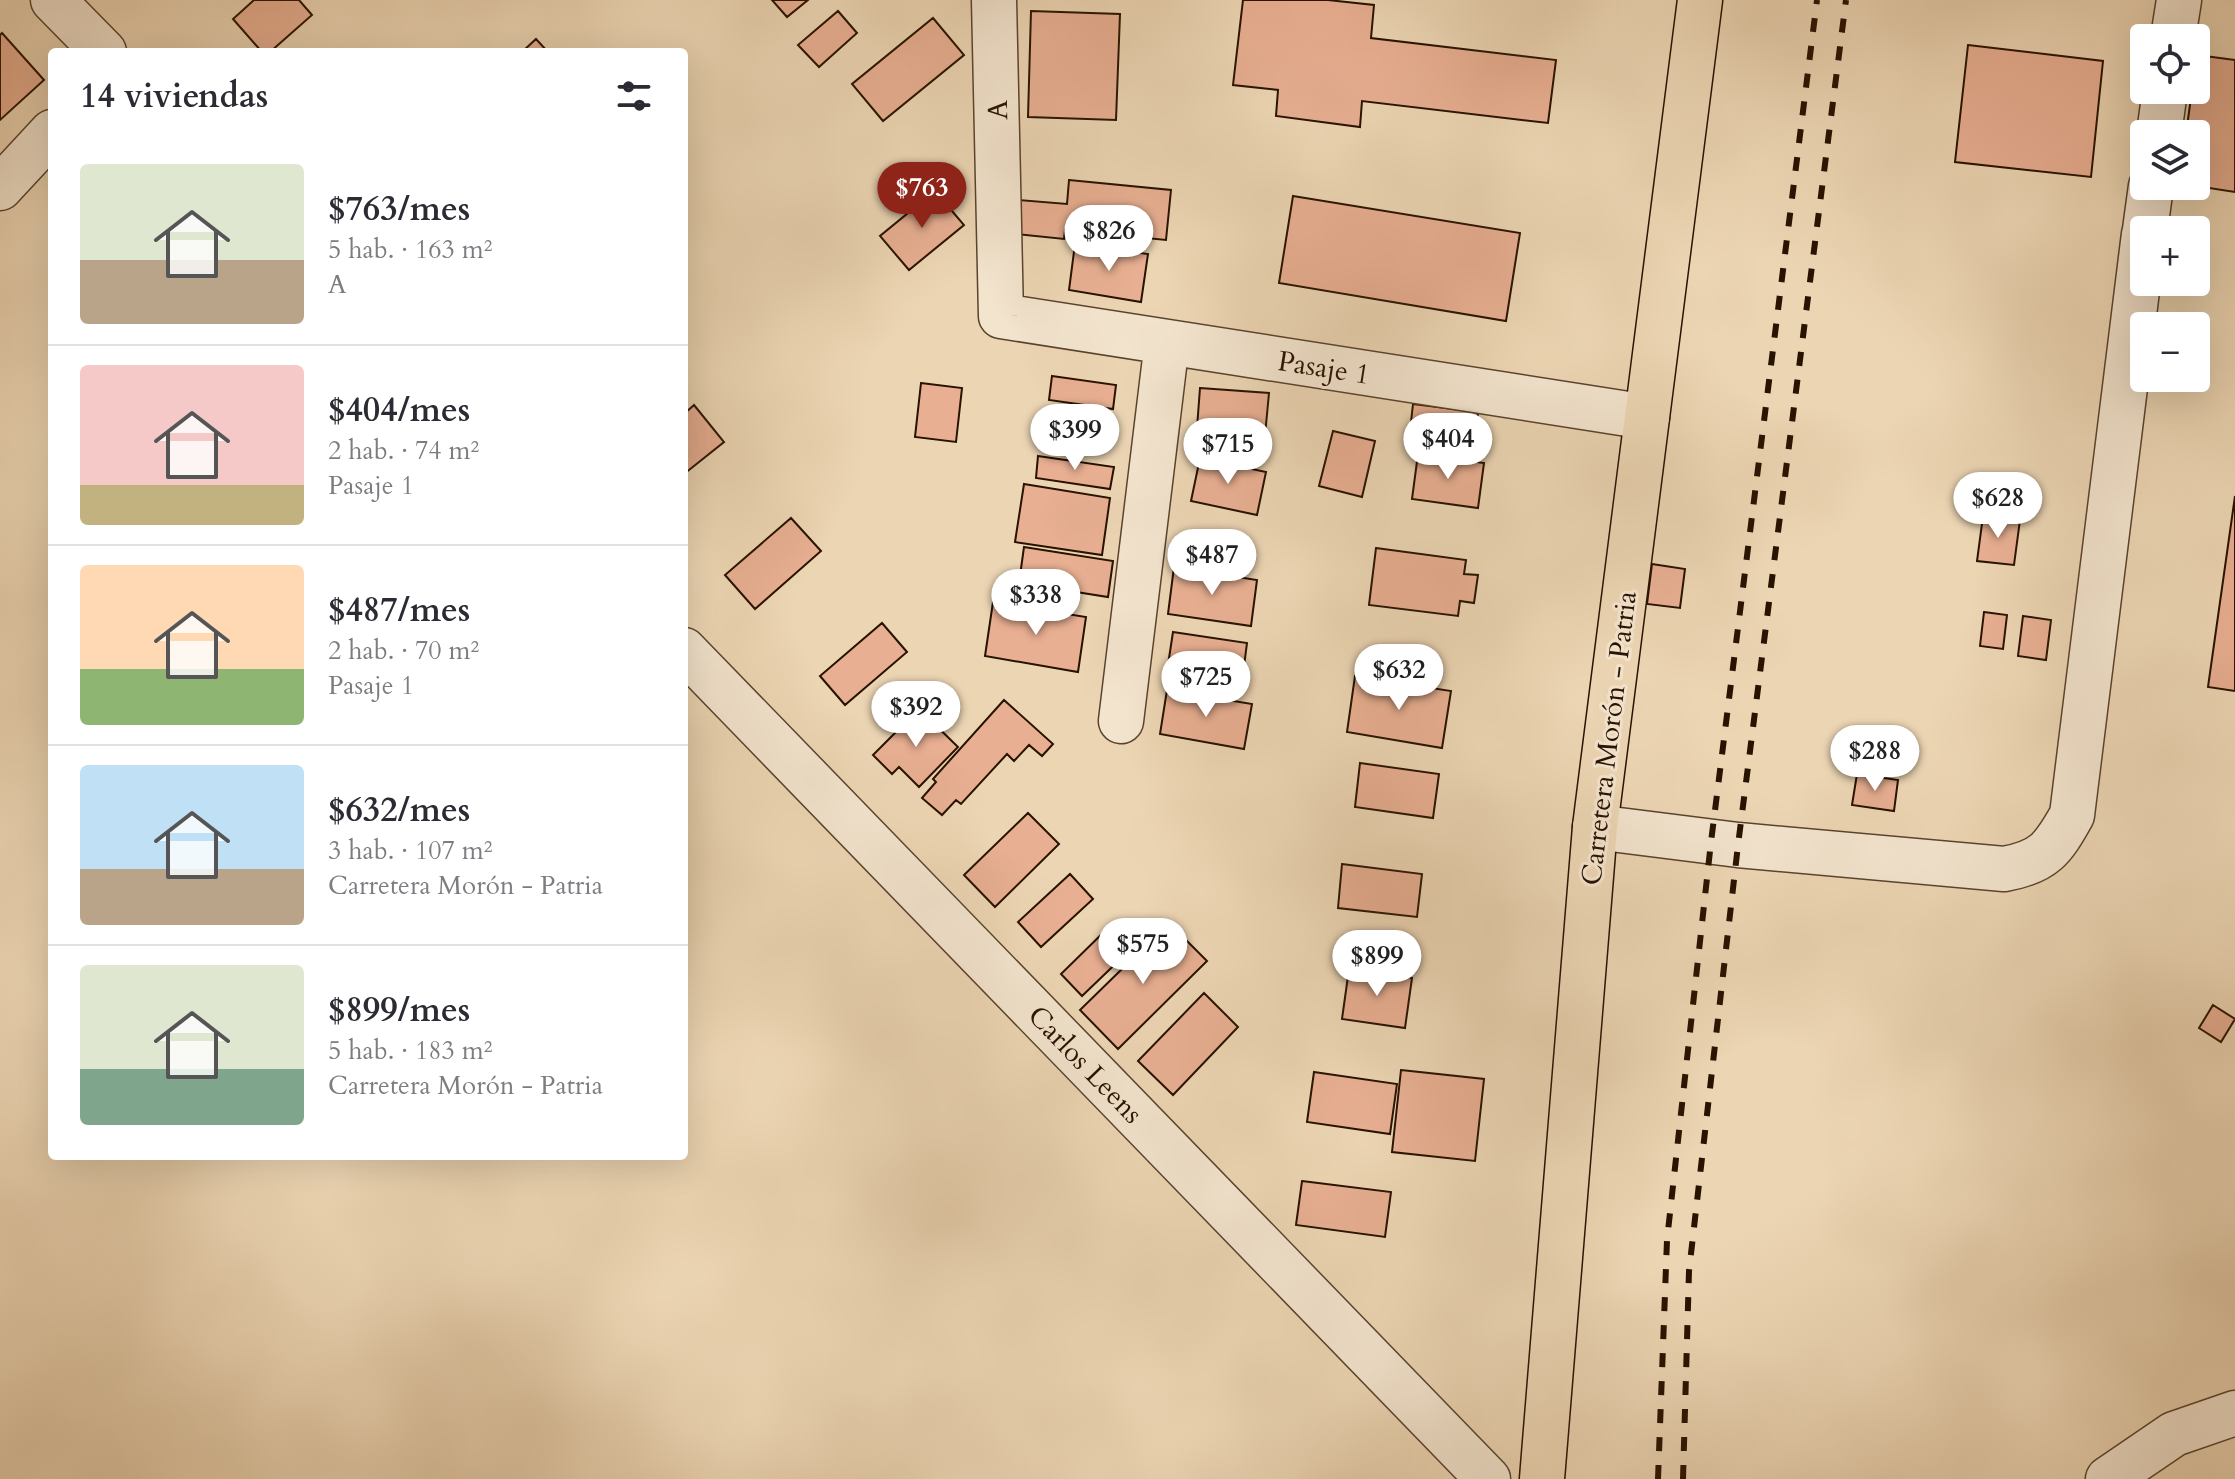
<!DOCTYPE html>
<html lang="es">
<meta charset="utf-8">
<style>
body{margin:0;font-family:Cardo,serif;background:#f7f7f7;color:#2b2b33;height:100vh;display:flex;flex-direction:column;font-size:30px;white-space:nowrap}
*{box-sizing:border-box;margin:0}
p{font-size:26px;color:#7c7c81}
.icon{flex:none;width:44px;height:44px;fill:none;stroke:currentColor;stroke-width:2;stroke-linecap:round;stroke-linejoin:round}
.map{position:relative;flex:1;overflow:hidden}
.drawer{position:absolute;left:48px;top:48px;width:640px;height:1112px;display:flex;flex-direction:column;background:#fff;border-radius:8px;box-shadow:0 8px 32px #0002}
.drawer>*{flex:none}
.tools{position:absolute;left:2130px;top:24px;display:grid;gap:16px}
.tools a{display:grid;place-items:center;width:80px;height:80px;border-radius:8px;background:#fff;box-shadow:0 8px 32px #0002;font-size:40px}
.price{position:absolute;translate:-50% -68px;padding:0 18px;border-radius:28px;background:#fff;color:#222;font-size:26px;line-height:52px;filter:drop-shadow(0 2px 4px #0008)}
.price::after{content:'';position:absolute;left:50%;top:48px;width:24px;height:18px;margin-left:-12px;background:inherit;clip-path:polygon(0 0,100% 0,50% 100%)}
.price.selected{background:#8f2418;color:#fff}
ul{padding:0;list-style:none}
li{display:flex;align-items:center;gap:24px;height:200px;padding:0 32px}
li+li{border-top:2px solid #e1e1e2}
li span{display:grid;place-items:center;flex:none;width:224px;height:160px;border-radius:8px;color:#555}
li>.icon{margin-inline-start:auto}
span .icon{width:96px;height:96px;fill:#fffc;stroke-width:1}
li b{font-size:34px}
h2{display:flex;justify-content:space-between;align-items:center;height:96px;padding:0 32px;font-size:34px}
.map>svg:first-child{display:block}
</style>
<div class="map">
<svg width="2235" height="1479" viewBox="0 0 2235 1479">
<rect width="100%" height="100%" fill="#ecd5b3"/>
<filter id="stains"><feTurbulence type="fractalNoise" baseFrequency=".0025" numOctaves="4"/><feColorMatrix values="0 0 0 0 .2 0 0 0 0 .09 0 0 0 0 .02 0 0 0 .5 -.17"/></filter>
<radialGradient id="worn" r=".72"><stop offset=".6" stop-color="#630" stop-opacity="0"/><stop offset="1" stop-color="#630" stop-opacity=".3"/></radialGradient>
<path fill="#e8af92" stroke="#281200" stroke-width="2" d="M254 0H299L312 15 270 52H262L233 19Z
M772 0H808L787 17Z
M1243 0H1328L1374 5 1371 38 1556 60 1548 123 1362 101 1360 127 1276 116 1278 90 1233 85Z
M838 11 857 33 819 67 798 45Z
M1031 11 1120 14 1116 120 1028 117Z
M933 18 964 55 883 121 852 84Z
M2 33 44 80 0 120V35Z
M536 39 548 52H522Z
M1968 45 2103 61 2091 177 1955 162Z
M2197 55 2235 60V192L2196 186V134H2186L2192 90H2196Z
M1069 180 1171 190 1166 240 1065 230 1064 239 1016 234 1019 200 1067 204Z
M935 191 964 225 909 270 880 236Z
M1293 196 1520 233 1506 321 1279 283Z
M1075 244 1148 254 1141 302 1069 290Z
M1052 376 1116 385 1113 409 1049 400Z
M921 383 962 388 956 442 915 437Z
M1200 388 1269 393 1264 446 1196 441Z
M1413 404 1478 412 1475 440 1410 431Z
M694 405 724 442 684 474V414Z
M1333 431 1375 441 1362 497 1319 486Z
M1418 454 1484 463 1478 508 1412 499Z
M1038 456 1114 467 1110 489 1036 478Z
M1200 458 1266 472 1257 515 1191 501Z
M1024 484 1110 498 1102 555 1015 542Z
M2235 496V691L2208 687Z
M1983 516 2020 520 2014 565 1977 561Z
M791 518 821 551 755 609 725 575Z
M1024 547 1113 561 1108 597 1019 583Z
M1376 548 1466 560 1464 574 1478 575 1474 603 1460 601 1458 616 1369 605Z
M1652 564 1685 569 1680 608 1647 604Z
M1174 567 1257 580 1251 626 1168 614Z
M993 602 1086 617 1078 672 985 656Z
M1984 612 2007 615 2003 649 1980 646Z
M2023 616 2051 620 2046 660 2018 656Z
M882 623 907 652 845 705 820 676Z
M1173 632 1247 643 1241 689 1166 678Z
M1355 676 1451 691 1442 748 1347 732Z
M1167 690 1252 704 1244 749 1160 734Z
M1004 700 1053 744 1042 756 1029 745 1014 761 1007 754 961 804 956 800 942 815 922 798 936 782 933 779Z
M919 709 958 747 919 787 899 767 892 774 873 755Z
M1360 763 1439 774 1433 818 1355 807Z
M1857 774 1898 780 1894 811 1852 805Z
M1028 813 1059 844 995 907 964 875Z
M1342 864 1422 874 1417 917 1338 908Z
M1070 874 1093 899 1041 947 1018 922Z
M1169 923 1207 961 1118 1049 1080 1010Z
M1110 926 1131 949 1082 996 1061 974Z
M1349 969 1412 978 1405 1028 1342 1019Z
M1204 993 1238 1027 1173 1095 1138 1061Z
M2213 1005 2235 1019 2221 1042 2199 1028Z
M1401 1070 1484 1079 1475 1161 1392 1152Z
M1314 1072 1397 1084 1390 1134 1307 1122Z
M1302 1181 1391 1192 1385 1237 1296 1225Z"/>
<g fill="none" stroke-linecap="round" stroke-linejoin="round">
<g stroke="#59432d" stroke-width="47">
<path id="minor" d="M53 0 104 52
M994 0 1001 316 1647 417
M2173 38 2179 0
M2159 134 2165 90
M0 188 52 132
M2145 230 2151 186
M684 650 1488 1479
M1121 721 1167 342
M1595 827 1738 845 2004 869C2044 862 2053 849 2072 815L2144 234
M2108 1479 2174 1434 2235 1413"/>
</g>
<g stroke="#281200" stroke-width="47">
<path id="major" d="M1542 1479 1595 827 1700 0"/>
</g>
<use href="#minor" stroke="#f3e4ce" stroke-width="44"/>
<use href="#major" stroke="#ecd5b3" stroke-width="44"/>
<path stroke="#281200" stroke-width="6" stroke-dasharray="14 14" stroke-linecap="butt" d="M1658 1479 1667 1240 1711 842 1817 0
M1683 1479 1689 1271 1738 845 1846 0"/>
</g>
<g text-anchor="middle" stroke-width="6" stroke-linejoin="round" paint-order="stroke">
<g font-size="28" fill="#281200" stroke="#f3e4ce">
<text transform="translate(997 110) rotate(-91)" y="10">A</text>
<text transform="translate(1324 367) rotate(9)" y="10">Pasaje 1</text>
<text transform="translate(1608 738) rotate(-83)" y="10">Carretera Morón - Patria</text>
<text transform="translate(1086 1064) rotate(46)" y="10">Carlos Leens</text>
</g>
</g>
<rect width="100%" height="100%" filter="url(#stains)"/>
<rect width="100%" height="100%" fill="url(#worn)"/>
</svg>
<div class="tools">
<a><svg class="icon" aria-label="locate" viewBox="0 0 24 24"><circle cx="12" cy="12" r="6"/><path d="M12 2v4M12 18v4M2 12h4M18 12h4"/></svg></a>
<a><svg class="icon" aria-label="layers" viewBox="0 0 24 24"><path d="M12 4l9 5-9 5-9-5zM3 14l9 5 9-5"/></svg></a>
<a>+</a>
<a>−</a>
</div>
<b class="price selected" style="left:922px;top:230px">$763</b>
<b class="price" style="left:1109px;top:273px">$826</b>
<b class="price" style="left:1075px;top:472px">$399</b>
<b class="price" style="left:1448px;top:481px">$404</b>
<b class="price" style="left:1228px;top:486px">$715</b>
<b class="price" style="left:1998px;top:540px">$628</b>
<b class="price" style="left:1212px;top:597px">$487</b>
<b class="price" style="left:1036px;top:637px">$338</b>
<b class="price" style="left:1399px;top:712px">$632</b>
<b class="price" style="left:1206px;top:719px">$725</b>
<b class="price" style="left:916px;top:749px">$392</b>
<b class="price" style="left:1875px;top:793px">$288</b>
<b class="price" style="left:1143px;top:986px">$575</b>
<b class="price" style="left:1377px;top:998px">$899</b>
<section class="drawer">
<h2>14 viviendas<svg class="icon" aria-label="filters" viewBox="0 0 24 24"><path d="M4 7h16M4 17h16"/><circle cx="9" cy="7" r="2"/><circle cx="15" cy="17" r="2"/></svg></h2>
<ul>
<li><span style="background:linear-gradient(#dfe7d0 60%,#b9a48a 0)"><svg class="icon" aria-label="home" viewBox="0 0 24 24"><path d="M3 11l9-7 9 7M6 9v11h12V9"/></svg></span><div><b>$763/mes</b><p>5 hab. · 163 m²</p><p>A</p></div></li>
<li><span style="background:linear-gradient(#f6c9c9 75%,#c2b280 0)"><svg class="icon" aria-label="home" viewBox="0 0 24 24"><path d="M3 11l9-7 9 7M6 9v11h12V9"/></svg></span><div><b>$404/mes</b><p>2 hab. · 74 m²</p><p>Pasaje 1</p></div></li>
<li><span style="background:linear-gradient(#ffd9b3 65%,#8fb573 0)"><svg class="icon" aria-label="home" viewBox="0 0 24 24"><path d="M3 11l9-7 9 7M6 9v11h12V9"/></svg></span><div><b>$487/mes</b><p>2 hab. · 70 m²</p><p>Pasaje 1</p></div></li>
<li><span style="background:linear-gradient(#bfe0f5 65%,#b9a48a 0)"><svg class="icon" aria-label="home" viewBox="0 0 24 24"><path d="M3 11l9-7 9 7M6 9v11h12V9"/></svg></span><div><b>$632/mes</b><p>3 hab. · 107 m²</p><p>Carretera Morón - Patria</p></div></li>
<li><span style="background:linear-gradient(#dfe7d0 65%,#7fa58c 0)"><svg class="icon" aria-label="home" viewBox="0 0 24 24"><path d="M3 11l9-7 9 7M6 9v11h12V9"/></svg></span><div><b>$899/mes</b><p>5 hab. · 183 m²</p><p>Carretera Morón - Patria</p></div></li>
</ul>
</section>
</div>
